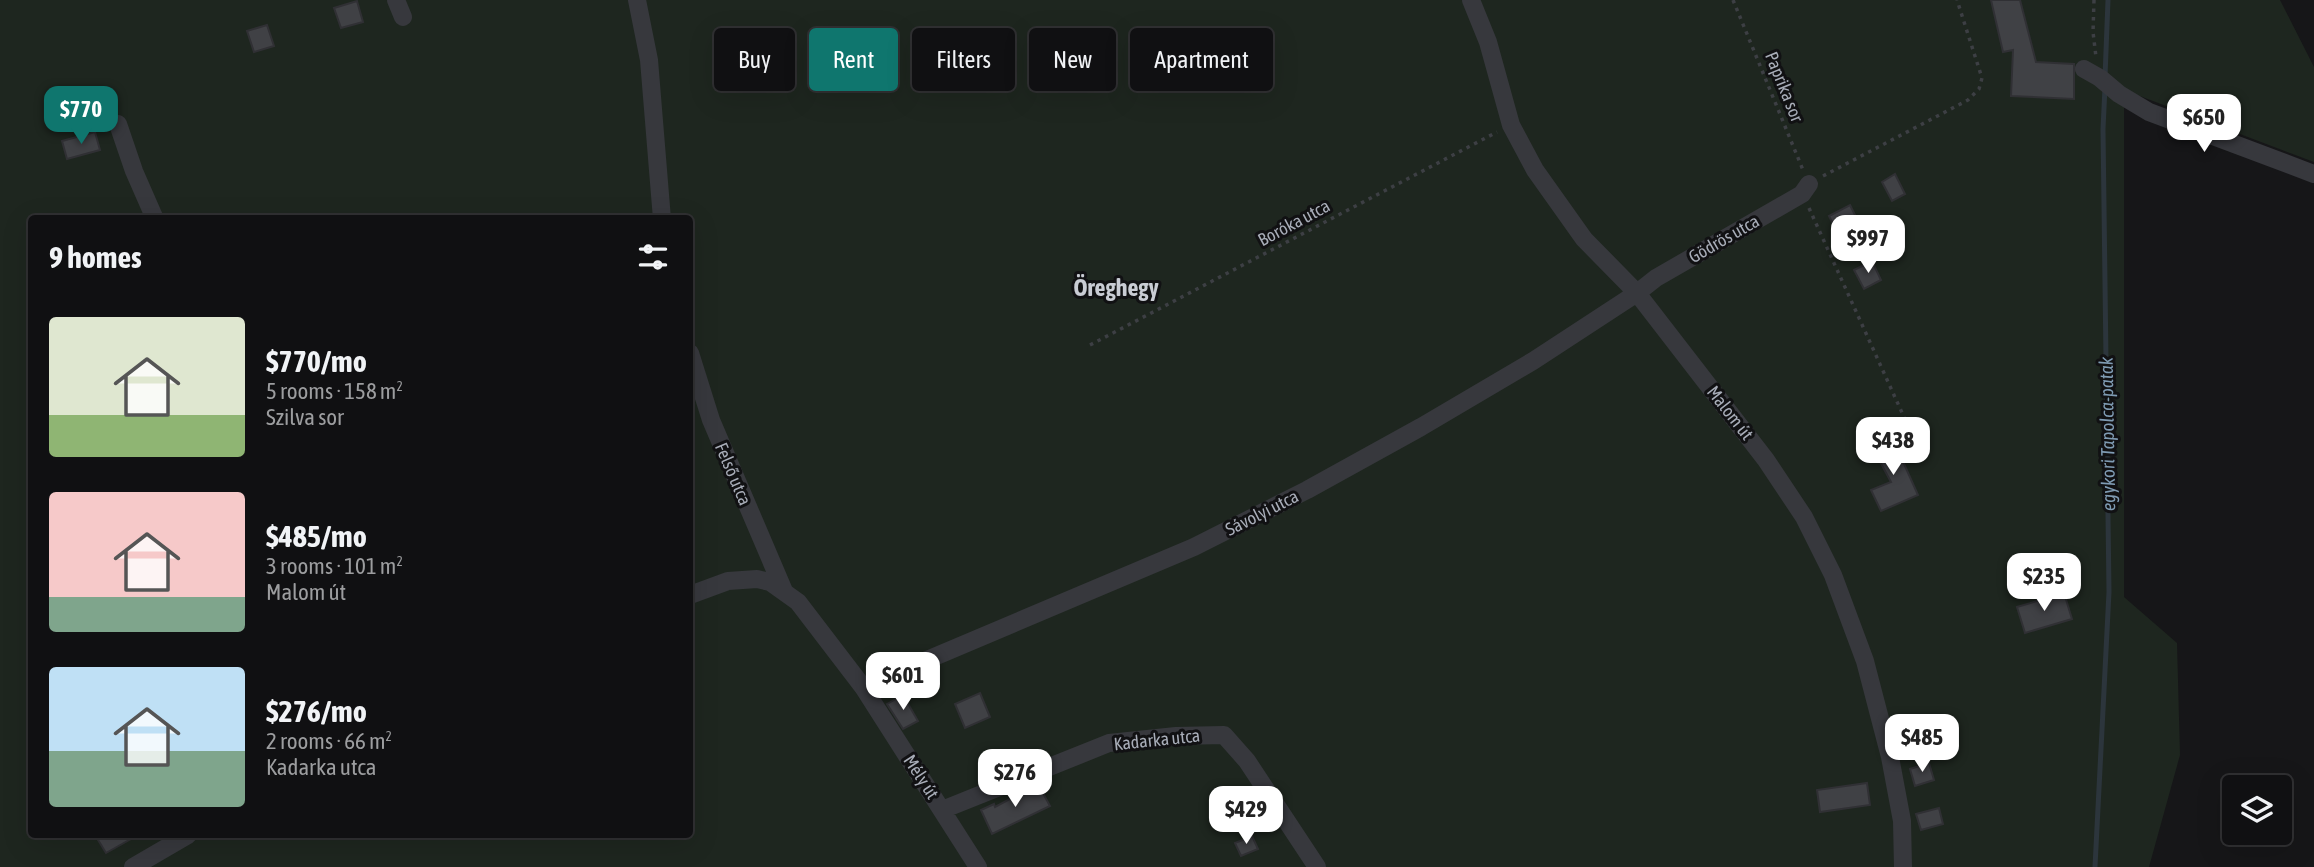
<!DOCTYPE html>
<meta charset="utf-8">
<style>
body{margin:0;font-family:"Asap Condensed",sans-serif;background:#19191b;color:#f1f3f6;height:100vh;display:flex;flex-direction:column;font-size:26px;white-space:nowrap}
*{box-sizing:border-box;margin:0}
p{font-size:23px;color:#9c9d9f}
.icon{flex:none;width:38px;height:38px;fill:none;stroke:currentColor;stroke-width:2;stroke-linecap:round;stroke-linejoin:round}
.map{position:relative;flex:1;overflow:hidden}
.panel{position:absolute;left:28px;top:215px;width:665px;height:623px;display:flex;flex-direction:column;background:#101012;border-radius:7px;box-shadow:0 7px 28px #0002,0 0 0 2px #303032}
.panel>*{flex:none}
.guide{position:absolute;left:714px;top:28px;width:665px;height:63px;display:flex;gap:14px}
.controls{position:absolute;left:2222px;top:775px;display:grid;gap:14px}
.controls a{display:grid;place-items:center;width:70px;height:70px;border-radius:7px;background:#101012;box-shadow:0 7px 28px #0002,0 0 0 2px #303032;font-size:35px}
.price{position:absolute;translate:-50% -60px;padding:0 16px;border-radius:14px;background:#fff;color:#222;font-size:23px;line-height:46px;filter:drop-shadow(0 2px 4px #0008)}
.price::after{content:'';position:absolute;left:50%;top:42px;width:21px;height:16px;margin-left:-10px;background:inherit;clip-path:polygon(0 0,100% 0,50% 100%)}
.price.selected{background:#0f766e;color:#fff}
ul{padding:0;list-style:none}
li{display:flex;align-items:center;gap:21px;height:175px;padding:0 21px}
li span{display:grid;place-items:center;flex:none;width:196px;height:140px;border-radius:7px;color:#555}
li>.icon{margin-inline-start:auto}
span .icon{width:84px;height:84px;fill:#fffc;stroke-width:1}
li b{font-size:30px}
h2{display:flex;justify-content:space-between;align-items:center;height:84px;padding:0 21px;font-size:30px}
.chip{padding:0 24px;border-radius:7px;background:#101012;box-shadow:0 7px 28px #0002,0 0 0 2px #303032;font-size:24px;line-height:63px}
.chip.selected{background:#0f766e;color:#fff}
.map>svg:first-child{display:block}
</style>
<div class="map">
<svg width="2314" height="867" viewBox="0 0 2314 867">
<rect width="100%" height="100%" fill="#161618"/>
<path fill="#1e261f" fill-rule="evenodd" d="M0 0H2280L2314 67V162L2124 90V597L2177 643 2180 755 2149 867H0ZM32 219H690V835H32Z"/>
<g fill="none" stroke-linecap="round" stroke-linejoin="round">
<path stroke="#2c353c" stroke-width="5" d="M2105 77 2108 0
M2095 867 2109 592 2103 129 2105 87"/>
</g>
<path fill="#404145" stroke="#303034" stroke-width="2" d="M1991 0H2020L2036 62 2074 64V99L2011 96 2013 50 2003 52Z
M357 1 363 22 341 28 334 8Z
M267 25 274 46 254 52 247 31Z
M95 132 100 150 67 159 62 141Z
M1895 174 1905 194 1892 201 1882 182Z
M1850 205 1858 221 1837 232 1829 216Z
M1872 261 1881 280 1864 289 1854 270Z
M1892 437 1918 495 1881 511 1871 490 1891 482 1872 447Z
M2064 593 2072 619 2025 633 2017 607Z
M980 693 990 717 965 728 955 704Z
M903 695 918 721 903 729 887 704Z
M1929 763 1934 780 1915 786 1910 769Z
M1867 783 1870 805 1820 812 1817 790Z
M1038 784 1050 806 992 834 981 810 994 804 995 807Z
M1939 808 1943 824 1921 830 1916 814Z
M95 835H138L106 853Z
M1252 836 1258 849 1241 856 1235 843Z"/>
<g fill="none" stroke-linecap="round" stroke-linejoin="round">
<path stroke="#3d3f44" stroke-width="3.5" stroke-dasharray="3.5 5" stroke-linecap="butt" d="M1733 0 1803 170
M2094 0 2093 32 2096 57
M1823 176 1968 100 1979 89 1982 78 1957 0
M1809 208 1924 461
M1090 345 1497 132"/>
<path stroke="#37383d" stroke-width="18" d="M396 0 403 17
M637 0 649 60 662 219
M1471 0 1488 42 1511 125 1535 170 1584 239 1637 293 1766 460 1804 517 1833 575 1865 661 1890 757 1902 821 1903 867
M2084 69 2100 78 2119 94 2149 112 2314 174
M118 124 134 171 155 219
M690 353 711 420 784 591
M690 595 728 581 757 579 770 582 798 602 863 687 978 867
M863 687 1194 547 1307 490 1421 427 1533 361 1637 293 1656 278 1802 194 1809 184
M942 810 1109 743 1176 736 1224 735 1247 761 1317 867
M133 867 188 835"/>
</g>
<g text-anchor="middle" stroke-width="6" stroke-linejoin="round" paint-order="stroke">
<g font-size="18" fill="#a8adb8" stroke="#111113">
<text transform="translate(1784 87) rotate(68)" y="6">Paprika sor</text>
<text transform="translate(1294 223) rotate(-28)" y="6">Boróka utca</text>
<text transform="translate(1724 239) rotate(-30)" y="6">Gödrös utca</text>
<text transform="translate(1730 413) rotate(52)" y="6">Malom út</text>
<text transform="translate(733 474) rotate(67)" y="6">Felső utca</text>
<text transform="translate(1262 513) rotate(-27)" y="6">Sávolyi utca</text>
<text transform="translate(1157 740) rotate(-6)" y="6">Kadarka utca</text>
<text transform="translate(921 777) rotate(57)" y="6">Mély út</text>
</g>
<g font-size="19" font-style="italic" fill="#7f9bb3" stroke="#111113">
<text transform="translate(2107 434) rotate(-91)" y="7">egykori Tapolca-patak</text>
</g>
<g font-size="24" font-weight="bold" fill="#c9ccd4" stroke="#111113">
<text x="1116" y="296">Öreghegy</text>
</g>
</g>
</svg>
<div class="controls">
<a><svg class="icon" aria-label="layers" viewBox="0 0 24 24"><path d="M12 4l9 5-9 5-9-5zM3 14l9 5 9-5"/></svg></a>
</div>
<b class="price selected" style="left:81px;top:146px">$770</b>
<b class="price" style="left:2204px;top:154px">$650</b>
<b class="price" style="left:1868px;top:275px">$997</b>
<b class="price" style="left:1893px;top:477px">$438</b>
<b class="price" style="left:2044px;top:613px">$235</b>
<b class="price" style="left:903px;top:712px">$601</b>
<b class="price" style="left:1922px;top:774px">$485</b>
<b class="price" style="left:1015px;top:809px">$276</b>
<b class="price" style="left:1246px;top:846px">$429</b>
<div class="guide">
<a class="chip">Buy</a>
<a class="chip selected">Rent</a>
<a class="chip">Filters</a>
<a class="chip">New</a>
<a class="chip">Apartment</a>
</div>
<section class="panel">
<h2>9 homes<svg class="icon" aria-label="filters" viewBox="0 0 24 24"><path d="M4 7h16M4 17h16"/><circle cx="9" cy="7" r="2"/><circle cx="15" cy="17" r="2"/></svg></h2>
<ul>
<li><span style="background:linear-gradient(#dfe7d0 70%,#8fb573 0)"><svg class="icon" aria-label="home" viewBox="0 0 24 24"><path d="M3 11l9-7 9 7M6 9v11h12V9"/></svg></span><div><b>$770/mo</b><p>5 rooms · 158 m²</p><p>Szilva sor</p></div></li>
<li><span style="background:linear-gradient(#f6c9c9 75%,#7fa58c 0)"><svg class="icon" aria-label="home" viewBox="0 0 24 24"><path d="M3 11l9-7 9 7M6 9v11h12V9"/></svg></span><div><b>$485/mo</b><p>3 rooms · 101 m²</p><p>Malom út</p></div></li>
<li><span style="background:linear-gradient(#bfe0f5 60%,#7fa58c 0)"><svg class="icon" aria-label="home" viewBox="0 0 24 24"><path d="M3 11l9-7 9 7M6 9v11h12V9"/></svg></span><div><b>$276/mo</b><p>2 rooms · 66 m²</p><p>Kadarka utca</p></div></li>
</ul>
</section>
</div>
